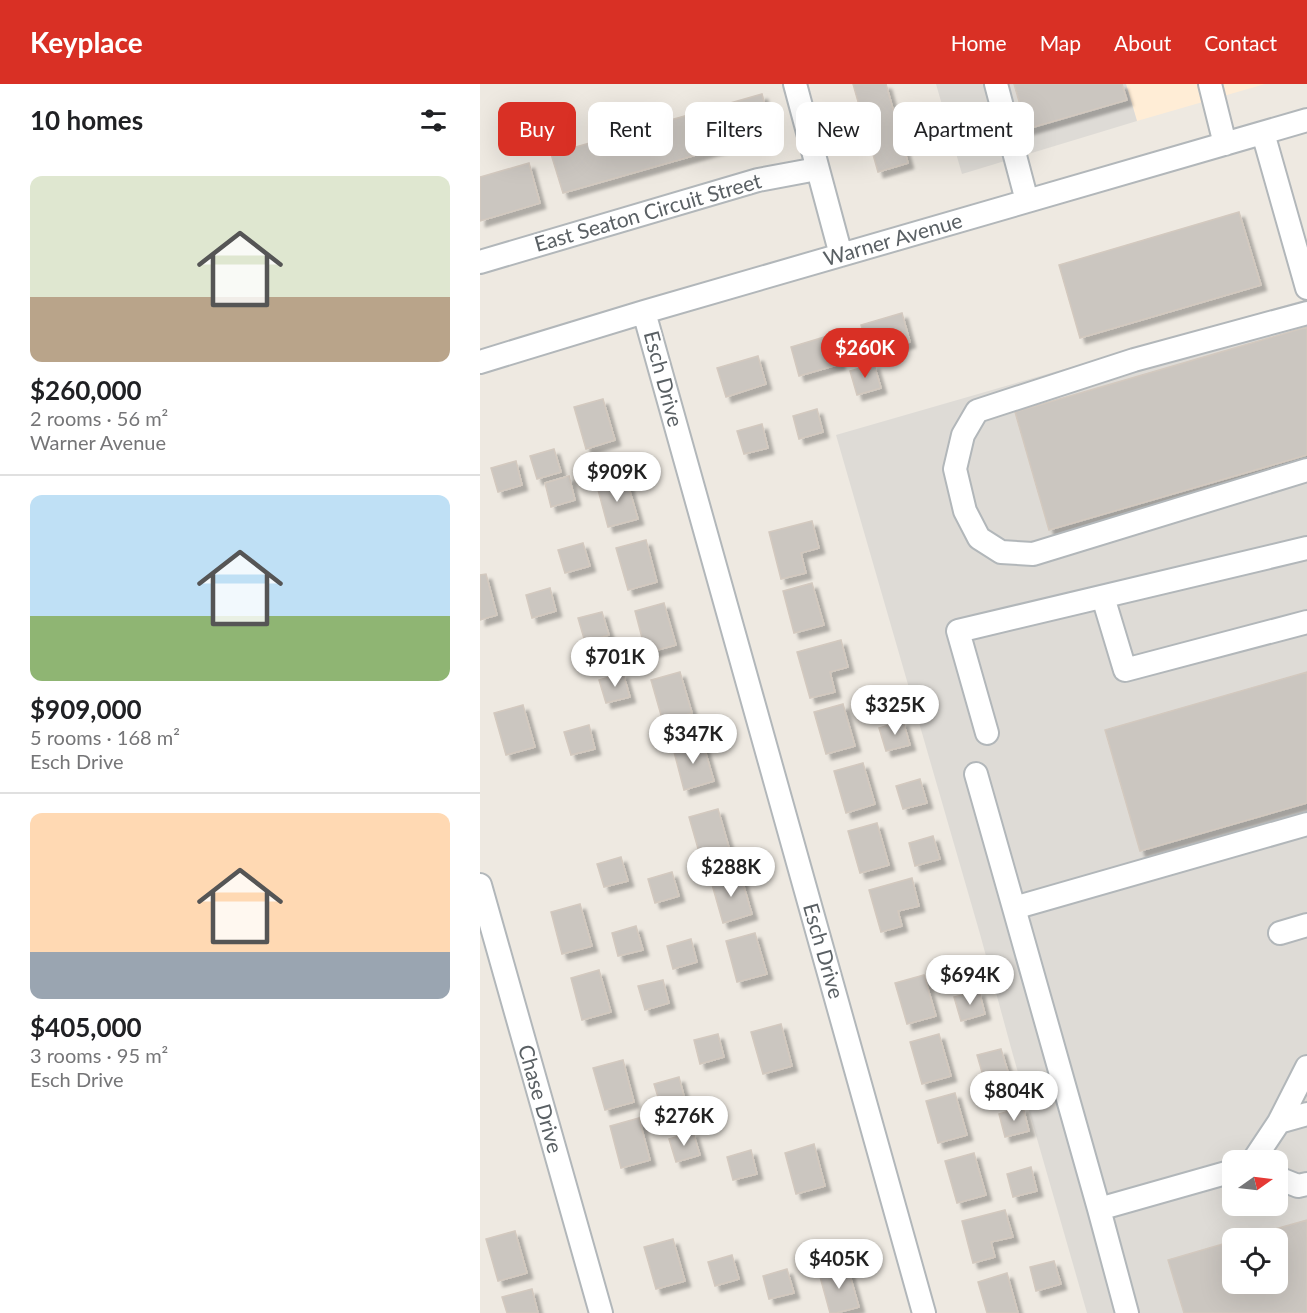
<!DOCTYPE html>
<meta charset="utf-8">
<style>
body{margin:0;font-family:Lato,sans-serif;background:#f2f2f2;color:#202124;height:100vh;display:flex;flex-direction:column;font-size:22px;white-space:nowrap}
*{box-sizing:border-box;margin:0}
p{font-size:20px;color:#757577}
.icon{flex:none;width:33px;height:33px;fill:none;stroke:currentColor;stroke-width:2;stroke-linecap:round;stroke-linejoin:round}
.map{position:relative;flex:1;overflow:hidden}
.drawer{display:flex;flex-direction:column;background:#fff;width:480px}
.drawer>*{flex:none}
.banner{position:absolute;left:18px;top:18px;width:570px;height:54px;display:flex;gap:12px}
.needle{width:39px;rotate:76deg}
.controls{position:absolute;left:742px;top:1066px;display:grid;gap:12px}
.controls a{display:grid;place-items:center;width:66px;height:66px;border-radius:12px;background:#fff;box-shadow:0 6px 24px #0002;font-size:30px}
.price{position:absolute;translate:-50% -51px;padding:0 14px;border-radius:21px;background:#fff;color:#222;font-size:20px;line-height:39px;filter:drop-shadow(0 2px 3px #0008)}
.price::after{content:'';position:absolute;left:50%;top:36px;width:18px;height:14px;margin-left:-9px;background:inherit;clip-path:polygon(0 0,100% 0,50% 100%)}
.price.selected{background:#d93025;color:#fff}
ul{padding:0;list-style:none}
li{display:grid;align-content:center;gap:12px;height:318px;padding:0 30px}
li+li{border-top:2px solid #e0e0e0}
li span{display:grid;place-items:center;height:186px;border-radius:12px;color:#555}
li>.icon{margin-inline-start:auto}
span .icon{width:108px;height:108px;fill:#fffc;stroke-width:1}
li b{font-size:26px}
h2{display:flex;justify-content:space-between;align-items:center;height:72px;padding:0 30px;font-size:26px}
.tag{padding:0 21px;border-radius:12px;background:#fff;box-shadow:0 6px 24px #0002;font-size:21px;line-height:54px}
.tag.selected{background:#d93025;color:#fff}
header{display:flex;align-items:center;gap:36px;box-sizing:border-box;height:84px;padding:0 30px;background:#d93025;color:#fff}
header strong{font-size:28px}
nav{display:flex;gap:33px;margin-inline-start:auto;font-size:21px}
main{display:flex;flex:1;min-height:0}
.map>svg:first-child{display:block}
</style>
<header>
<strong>Keyplace</strong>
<nav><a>Home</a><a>Map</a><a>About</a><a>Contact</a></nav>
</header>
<main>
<section class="drawer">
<h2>10 homes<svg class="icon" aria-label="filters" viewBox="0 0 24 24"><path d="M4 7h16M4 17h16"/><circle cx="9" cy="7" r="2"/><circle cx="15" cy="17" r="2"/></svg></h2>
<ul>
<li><span style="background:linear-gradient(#dfe7d0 65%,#b9a48a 0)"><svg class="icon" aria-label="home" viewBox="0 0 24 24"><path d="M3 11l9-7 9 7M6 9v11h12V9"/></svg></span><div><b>$260,000</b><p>2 rooms · 56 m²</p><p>Warner Avenue</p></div></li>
<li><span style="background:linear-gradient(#bfe0f5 65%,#8fb573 0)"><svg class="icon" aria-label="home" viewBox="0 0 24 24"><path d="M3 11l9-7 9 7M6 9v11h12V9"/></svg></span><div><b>$909,000</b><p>5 rooms · 168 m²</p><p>Esch Drive</p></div></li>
<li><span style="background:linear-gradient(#ffd9b3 75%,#9aa5b1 0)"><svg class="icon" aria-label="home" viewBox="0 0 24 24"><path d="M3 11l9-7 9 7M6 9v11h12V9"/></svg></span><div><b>$405,000</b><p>3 rooms · 95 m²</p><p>Esch Drive</p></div></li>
</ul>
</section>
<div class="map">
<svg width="827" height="1229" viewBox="0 0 827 1229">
<defs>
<filter id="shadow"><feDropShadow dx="5.5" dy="5.5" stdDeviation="1.5" flood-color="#0004"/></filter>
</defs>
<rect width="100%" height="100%" fill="#eee9e1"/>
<path fill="#ffedd6" d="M646 0H785L657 37Z"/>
<path fill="#dedbd6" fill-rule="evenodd" d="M456 0H646L657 37 482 90Z
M827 215V1229H607L533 971 500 850 356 351ZM753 1077H798V1122H753ZM753 1155H798V1200H753Z"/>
<path fill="#cbc6c0" stroke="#d3c9bf" stroke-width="1.5" filter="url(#shadow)" d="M373 0H406L428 79 398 88Z
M534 0H642L647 16 547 45Z
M282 10 293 49 83 109 71 70Z
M49 79 60 119 0 137V93Z
M759 128 781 201 600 254 579 181Z
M422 229 430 258 389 270 381 241Z
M827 243V371L569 446 535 328Z
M351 251 360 280 319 292 311 263Z
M278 272 286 300 246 313 237 284Z
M394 280 401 304 377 311 370 287Z
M123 315 135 356 106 365 94 323Z
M337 325 343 348 319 355 313 332Z
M282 340 288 364 264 370 257 347Z
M74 365 81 388 57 395 50 372Z
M36 377 42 401 18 408 11 384Z
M89 392 95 416 71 423 65 399Z
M146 394 158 435 128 443 117 402Z
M332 437 339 464 321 469 326 489 301 495 289 448Z
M166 456 177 498 148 506 136 464Z
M103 459 110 482 85 489 78 466Z
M6 490 17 531 0 536V491Z
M332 499 344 541 314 549 303 507Z
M70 504 76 527 52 534 46 511Z
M184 519 196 561 166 569 155 527Z
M122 528 129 551 105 558 98 534Z
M361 556 368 583 350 588 355 608 330 614 317 568Z
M200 588 212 629 183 638 171 596Z
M827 588V719L660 767 625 646Z
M143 589 150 613 126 619 119 596Z
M363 620 375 662 346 670 334 628Z
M43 621 55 663 26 671 14 629Z
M423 637 430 661 406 667 399 644Z
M109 641 115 665 91 671 84 648Z
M222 656 234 697 204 706 193 664Z
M383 679 395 720 366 729 354 687Z
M440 695 447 719 423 725 416 702Z
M238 725 250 767 221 775 209 733Z
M397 739 409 781 380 789 368 747Z
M453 752 460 775 435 782 429 759Z
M141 773 148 797 124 803 117 780Z
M192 788 199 812 175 819 168 795Z
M260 789 272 830 243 839 231 797Z
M432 794 439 822 418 827 422 842 401 848 389 806Z
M100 820 112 862 82 870 71 828Z
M156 842 163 866 138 872 132 849Z
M275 849 287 890 257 898 246 857Z
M211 855 217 878 193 885 187 862Z
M119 886 131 928 102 936 91 894Z
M444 891 456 932 427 940 415 899Z
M183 896 189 919 165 926 158 902Z
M499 907 505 930 481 937 474 913Z
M301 940 312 982 283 990 271 948Z
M238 950 244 973 220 980 214 956Z
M459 950 471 992 442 1000 430 958Z
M521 965 528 988 504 995 497 971Z
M143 976 154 1018 125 1026 113 984Z
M199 993 205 1016 181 1023 174 1000Z
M475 1009 487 1051 458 1059 446 1017Z
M543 1023 549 1047 525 1053 519 1030Z
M159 1034 170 1076 141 1084 130 1042Z
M213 1048 220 1071 196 1078 189 1055Z
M334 1060 345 1102 316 1110 305 1069Z
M271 1066 277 1090 253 1096 247 1073Z
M494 1069 506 1111 477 1119 465 1077Z
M551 1083 557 1107 533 1113 527 1090Z
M525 1126 533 1153 511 1158 515 1173 493 1179 482 1137Z
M827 1136V1229H704L688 1176 753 1157V1200H798V1155H760Z
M35 1147 47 1189 18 1197 6 1155Z
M193 1155 205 1197 176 1205 164 1163Z
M252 1171 259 1195 235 1202 228 1178Z
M574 1177 581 1200 556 1207 550 1183Z
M367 1181 379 1223 356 1229H350L339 1189Z
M307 1185 314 1209 289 1215 283 1192Z
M527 1189 538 1229H507L498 1198Z
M52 1205 58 1229H27L22 1213Z"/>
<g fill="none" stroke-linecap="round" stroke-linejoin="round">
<g stroke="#b2b7ba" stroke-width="26">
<path id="minor" d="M315 0 361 171
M516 0 547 117
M730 0 745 60
M783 49 827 204
M0 178 278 96 337 85
M164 228 444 1229
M827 229 654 276 497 327 483 351 475 385 485 427 499 454 521 468 553 470 827 386
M0 278 164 228 827 36
M623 513 645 586 827 538
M507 649 478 547 827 464
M496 690 534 824
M0 801 121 1229
M800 849 827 841
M799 1038 827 1030
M773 1077 799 1038 827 983
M798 1094 818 1102 827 1100
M619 1125 753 1087
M647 1229 619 1125 534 824 827 740"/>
</g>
<use href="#minor" stroke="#fff" stroke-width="22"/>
</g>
<g text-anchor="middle" stroke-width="4.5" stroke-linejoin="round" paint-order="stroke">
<g font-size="21" fill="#5a6064" stroke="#fff">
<text transform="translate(168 129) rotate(-16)" y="7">East Seaton Circuit Street</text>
<text transform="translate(413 156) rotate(-16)" y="7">Warner Avenue</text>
<text transform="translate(183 295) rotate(75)" y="7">Esch Drive</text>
<text transform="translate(343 867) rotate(74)" y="7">Esch Drive</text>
<text transform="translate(60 1015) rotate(74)" y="7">Chase Drive</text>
</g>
</g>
</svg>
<div class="controls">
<a><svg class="needle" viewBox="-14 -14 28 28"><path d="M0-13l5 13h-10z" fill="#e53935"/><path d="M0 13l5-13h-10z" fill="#757577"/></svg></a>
<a><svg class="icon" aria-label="locate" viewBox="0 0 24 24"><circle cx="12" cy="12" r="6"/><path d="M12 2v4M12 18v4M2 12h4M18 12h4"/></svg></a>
</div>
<b class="price selected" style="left:385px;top:295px">$260K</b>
<b class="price" style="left:137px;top:419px">$909K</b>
<b class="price" style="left:135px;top:604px">$701K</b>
<b class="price" style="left:415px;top:652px">$325K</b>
<b class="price" style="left:213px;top:681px">$347K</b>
<b class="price" style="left:251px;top:814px">$288K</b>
<b class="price" style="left:490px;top:922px">$694K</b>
<b class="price" style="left:534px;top:1038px">$804K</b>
<b class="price" style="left:204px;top:1063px">$276K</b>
<b class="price" style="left:359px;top:1206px">$405K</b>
<div class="banner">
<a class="tag selected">Buy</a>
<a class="tag">Rent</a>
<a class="tag">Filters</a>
<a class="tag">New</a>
<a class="tag">Apartment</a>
</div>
</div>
</main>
